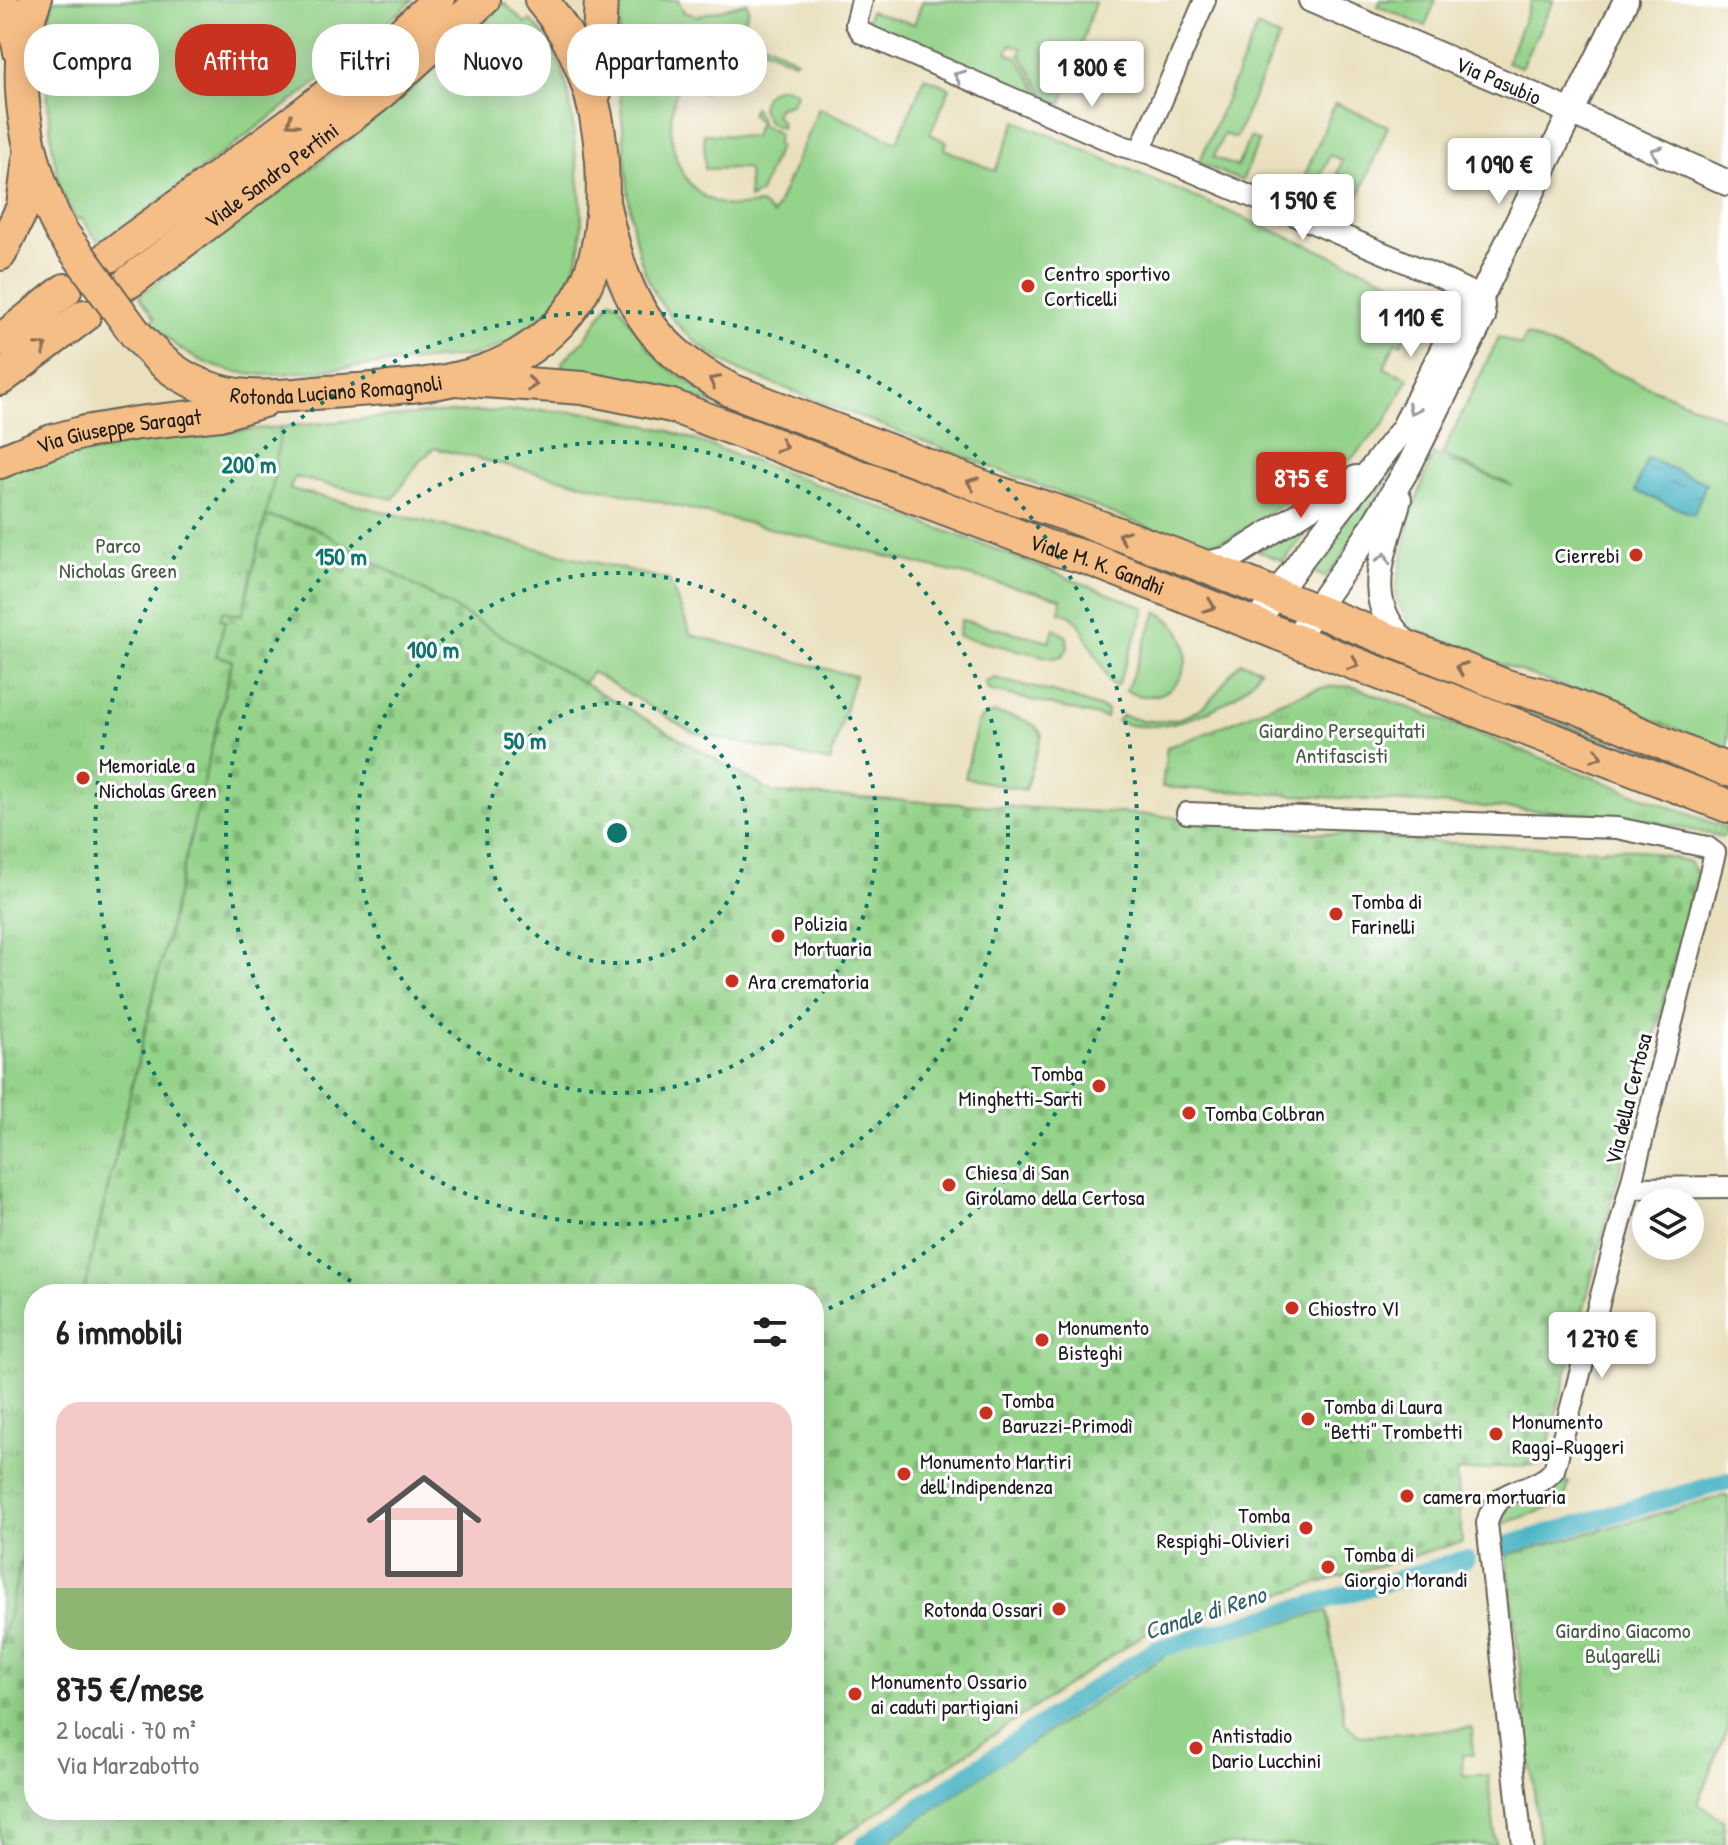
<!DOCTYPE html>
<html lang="it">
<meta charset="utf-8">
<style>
body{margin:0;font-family:"Patrick Hand",sans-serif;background:#f2f2f2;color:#222;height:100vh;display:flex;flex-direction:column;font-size:30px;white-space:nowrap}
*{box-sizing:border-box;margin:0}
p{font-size:26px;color:#767676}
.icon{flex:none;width:44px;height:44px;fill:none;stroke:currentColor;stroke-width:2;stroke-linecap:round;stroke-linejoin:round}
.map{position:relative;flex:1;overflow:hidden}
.details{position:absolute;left:24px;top:1284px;width:800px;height:536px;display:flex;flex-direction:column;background:#fff;border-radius:32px;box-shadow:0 4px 20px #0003}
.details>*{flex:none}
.guide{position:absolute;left:24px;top:24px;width:800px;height:72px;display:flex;gap:16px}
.tools{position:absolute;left:1632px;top:1188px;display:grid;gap:16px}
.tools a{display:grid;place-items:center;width:72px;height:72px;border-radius:50%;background:#fff;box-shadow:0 4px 20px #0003;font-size:40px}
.price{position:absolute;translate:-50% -68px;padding:0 18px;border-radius:8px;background:#fff;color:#222;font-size:26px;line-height:52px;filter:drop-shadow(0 2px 4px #0008)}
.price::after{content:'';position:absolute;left:50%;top:48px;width:24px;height:18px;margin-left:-12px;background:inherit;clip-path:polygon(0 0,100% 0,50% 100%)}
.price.active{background:#c8321e;color:#fff}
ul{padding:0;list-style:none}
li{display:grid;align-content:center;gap:16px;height:424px;padding:0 32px}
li+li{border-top:2px solid #e0e0e0}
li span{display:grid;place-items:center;height:248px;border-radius:24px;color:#555}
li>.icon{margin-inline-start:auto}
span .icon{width:144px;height:144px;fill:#fffc;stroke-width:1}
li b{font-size:34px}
h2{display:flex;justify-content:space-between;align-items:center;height:96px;padding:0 32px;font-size:34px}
.tag{padding:0 28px;border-radius:32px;background:#fff;box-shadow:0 4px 20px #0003;font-size:28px;line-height:72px}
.tag.active{background:#c8321e;color:#fff}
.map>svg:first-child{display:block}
</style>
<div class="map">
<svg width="1728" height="1845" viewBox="0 0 1728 1845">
<defs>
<pattern id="cemetery-stones" width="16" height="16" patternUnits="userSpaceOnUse" patternTransform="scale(2)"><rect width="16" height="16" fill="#94d38a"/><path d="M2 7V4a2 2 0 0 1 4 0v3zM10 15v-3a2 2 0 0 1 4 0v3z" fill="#7fb576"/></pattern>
<pattern id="park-tufts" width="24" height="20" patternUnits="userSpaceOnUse" patternTransform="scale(2)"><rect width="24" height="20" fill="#94d38a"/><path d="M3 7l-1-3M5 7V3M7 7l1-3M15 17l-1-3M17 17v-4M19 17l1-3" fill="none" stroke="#7fb576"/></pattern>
<pattern id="water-ripples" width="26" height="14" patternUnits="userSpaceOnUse" patternTransform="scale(2)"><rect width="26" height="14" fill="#48b4c5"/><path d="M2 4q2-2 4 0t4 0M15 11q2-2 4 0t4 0" fill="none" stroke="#3b929f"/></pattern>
</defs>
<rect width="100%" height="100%" fill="#fff"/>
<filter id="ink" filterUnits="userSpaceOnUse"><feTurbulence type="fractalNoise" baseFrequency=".0125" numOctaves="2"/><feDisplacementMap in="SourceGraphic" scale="16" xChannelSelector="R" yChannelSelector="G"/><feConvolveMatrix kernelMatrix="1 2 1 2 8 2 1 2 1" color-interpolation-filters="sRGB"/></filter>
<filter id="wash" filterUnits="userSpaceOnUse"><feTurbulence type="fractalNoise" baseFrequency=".006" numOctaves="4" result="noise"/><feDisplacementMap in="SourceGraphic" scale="32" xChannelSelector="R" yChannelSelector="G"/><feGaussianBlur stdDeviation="1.8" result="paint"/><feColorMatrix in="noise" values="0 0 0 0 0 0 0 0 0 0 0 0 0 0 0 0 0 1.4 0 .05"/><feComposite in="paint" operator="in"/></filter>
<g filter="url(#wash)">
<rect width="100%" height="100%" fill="#eae0bd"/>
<path fill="#94d38a" stroke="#587853" stroke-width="2" d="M53 0H413L320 80 101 245 81 218 76 220 60 190 52 145 43 43Z
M621 0H678L684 12 697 16 746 3 749 8 741 30 797 60 794 62 731 34 690 36C691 58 680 75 675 96 663 140 678 197 730 206 741 207 751 205 761 204L773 215 819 108 897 142 925 77 950 88 930 134 947 142 944 149 995 171 1016 121 1422 294 1401 344 1395 342 1384 368 1409 378 1385 423 1352 458 1232 537C1211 547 1196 542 1175 534L1174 537 740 371C630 312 632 238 623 128 620 97 617 66 619 36 620 24 618 12 621 0Z
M923 0 1095 2 1062 104 1047 98 1020 54 1022 48 1011 44 1007 53 1018 58 1041 94 1040 99 867 23 870 11 914 24Z
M1381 0H1436L1425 26 1378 6Z
M1532 0H1554L1521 67 1507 62Z
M504 3 526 24 531 20C568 60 570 98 575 149 578 179 584 211 581 241 573 301 525 342 469 356L269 375C221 374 182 359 151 321L155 318 139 296C263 203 395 115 504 3Z
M1257 27 1279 37 1236 138 1224 134 1213 157 1237 167 1250 137 1259 141 1242 181 1199 163Z
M725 51 736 57 730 69 714 66 704 93H702L700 52Z
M783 87 795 91 796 94 791 104 779 107 775 114 782 124 781 128 768 122 761 108C763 95 770 88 783 87Z
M1335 103 1388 126 1356 203 1351 200 1357 182 1337 174 1342 160 1330 155 1313 193 1300 187Z
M754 107 762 125 779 134 776 144 779 146 760 193 749 199 748 170 745 168 705 169 704 134 753 137 759 123 751 114Z
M611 300 618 303 648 348 664 365 721 405 1059 533V535L678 391 631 379 563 369 562 362 584 340Z
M1526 335 1728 420V748L1463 650 1411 627 1396 599 1397 584 1411 516 1433 454 1513 486 1442 454 1499 337 1521 346Z
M541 410 593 413 667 430 979 543 1146 608 1119 682 1116 686 1111 684 1079 623 1070 615 1060 612 1061 598 434 448 419 462 393 499 294 477 290 489 669 580 691 635 855 676 830 762 692 732 592 672 583 683 313 527 265 516 281 427 433 413Z
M1406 440 1409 443 1339 561 1325 577 1307 570Z
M1326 510 1283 561 1258 551Z
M1157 612C1212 638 1183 717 1126 691Z
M961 620 1050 641 1054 628 1067 637 1068 648 1062 656 1052 658 958 636Z
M1323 632 1728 786V789L1322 634Z
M1241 662 1260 669C1239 708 1158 739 1117 721L1122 715C1153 726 1190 724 1214 696 1223 685 1230 672 1241 662Z
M994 678 1060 694 1107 710 1106 718 988 690 985 682Z
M994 713C1011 717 1034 718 1042 735L1025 790 965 778 977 724 983 716Z
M1562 1482H1569L1564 1503 1497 1526C1503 1497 1538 1490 1562 1482Z
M1327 1611 1345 1723 1359 1736 1472 1728 1473 1755H1462L1463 1775H1488L1496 1845H883L997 1765 1171 1652Z"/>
<path fill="url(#cemetery-stones)" stroke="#587853" stroke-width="2" d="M265 516 313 527 774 793 1154 815 1257 828 1434 842 1603 850 1604 848 1634 849 1690 862 1697 874 1543 1464 1456 1472 1462 1542 1291 1591 1155 1627 829 1845H0V1650L34 1508V1810H814V1294H83L232 661 216 656 225 621 220 620 222 611 242 615Z"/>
<path fill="url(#park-tufts)" stroke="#587853" stroke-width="2" d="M281 427 272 489 242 615 223 611 220 619 225 620 216 656 232 660 83 1294H34V1508L0 1650V476L21 463 104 441Z
M1352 686 1726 828 1723 837 1628 816 1162 787 1167 747C1219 732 1267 702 1321 688 1330 686 1342 687 1352 686Z
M1728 1495V1726L1698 1804 1723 1820 1725 1845H1540L1507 1555Z"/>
<path fill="url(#water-ripples)" stroke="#326870" stroke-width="2" d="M1647 458 1706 483 1694 515 1635 491Z"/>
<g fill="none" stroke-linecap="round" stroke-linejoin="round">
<path stroke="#48b4c5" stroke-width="18" d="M1503 1546 1728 1481
M864 1845 1093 1689 1155 1650 1466 1559"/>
</g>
</g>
<g filter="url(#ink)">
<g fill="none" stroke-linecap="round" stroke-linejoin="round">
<g stroke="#646154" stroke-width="24">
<path id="minor" d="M862 0 856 24 862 33 1122 146 1151 154 1433 274 1481 297
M1140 151 1205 0
M1187 813 1617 828 1707 847 1715 853 1630 1188 1554 1470C1534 1495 1496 1482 1487 1523L1522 1845
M1630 1188 1728 1187"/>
</g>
<g stroke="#646154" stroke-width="28">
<g id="tertiary">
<path id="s1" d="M1311 0 1533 95 1728 183"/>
<path d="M1399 499C1385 552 1358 603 1409 645"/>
<path d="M1197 564H1206L1229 559 1356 478"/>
<path d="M1256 623 1303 557 1403 429 1464 307 1481 297 1626 0"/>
<path d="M1295 639 1365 539 1409 466 1483 317 1481 297"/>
</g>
</g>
<g stroke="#646154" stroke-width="36">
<g id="primary">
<path d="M1 0 16 33 20 52"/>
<path d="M35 0C7 72 27 165 61 231"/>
<path d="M596 90 601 0"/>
<path d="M603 202C623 295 643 344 731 390L999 493 1068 515 1196 563 1506 686C1520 690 1535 692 1549 697 1610 718 1668 747 1728 770"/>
<path d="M0 254 23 207 29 159"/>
<path id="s2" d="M135 333C154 355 173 374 201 385 216 391 233 395 248 396 274 398 302 394 327 392 378 388 435 388 484 371 516 360 547 339 568 313 602 271 605 213 602 162 598 103 580 45 541 0"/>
<path id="s3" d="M454 379 583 388 672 406 1048 547 1087 558 1353 663 1728 806"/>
<path id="s4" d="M0 462 52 441 85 432 138 423 220 414 263 401"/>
</g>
</g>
<g stroke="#646154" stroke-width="36">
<g id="trunk">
<path d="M109 256C221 174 337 96 438 0"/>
<path id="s5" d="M129 282 376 97 483 0"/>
<path d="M0 341 65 290"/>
<path d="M0 379 84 316"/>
</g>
</g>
<use href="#minor" stroke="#fff" stroke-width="20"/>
<use href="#tertiary" stroke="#fff" stroke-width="24"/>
<use href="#primary" stroke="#f6be87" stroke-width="32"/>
<use href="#trunk" stroke="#f6be87" stroke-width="32"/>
<g stroke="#646154" stroke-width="36" stroke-linecap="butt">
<path id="primary-bridge" d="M61 231 135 333"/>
</g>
<use href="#primary-bridge" stroke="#f6be87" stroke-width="32"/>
</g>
<defs><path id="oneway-chevron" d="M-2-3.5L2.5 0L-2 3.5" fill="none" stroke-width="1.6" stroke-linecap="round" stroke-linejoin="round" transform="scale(2)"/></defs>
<g stroke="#999">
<use href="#oneway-chevron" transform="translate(959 76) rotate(-156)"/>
<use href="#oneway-chevron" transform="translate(1656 152) rotate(-157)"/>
<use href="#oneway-chevron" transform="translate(1413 409) rotate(117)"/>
<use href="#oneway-chevron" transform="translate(1384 558) rotate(-76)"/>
</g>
<g stroke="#896d52">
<use href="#oneway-chevron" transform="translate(292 122) rotate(144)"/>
<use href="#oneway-chevron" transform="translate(42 347) rotate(-37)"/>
<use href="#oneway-chevron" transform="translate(714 381) rotate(-152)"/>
<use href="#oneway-chevron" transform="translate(532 384) rotate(4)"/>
<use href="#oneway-chevron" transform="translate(782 446) rotate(21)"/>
<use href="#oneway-chevron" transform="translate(972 483) rotate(-159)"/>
<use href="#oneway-chevron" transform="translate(1123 536) rotate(-159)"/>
<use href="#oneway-chevron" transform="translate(1210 606) rotate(21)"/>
<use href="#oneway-chevron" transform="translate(1354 664) rotate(22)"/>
<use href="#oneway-chevron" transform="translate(1461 668) rotate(-159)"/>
<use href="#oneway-chevron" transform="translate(1597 756) rotate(21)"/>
</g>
</g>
<g fill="none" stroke="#0f766e" stroke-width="4" stroke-dasharray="4 8">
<circle cx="617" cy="833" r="130"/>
<circle cx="617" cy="833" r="260"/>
<circle cx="617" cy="833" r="391"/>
<path d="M372 1293A521 521 0 1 1 816 1314"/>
</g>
<g fill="#c8321e" stroke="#fff" stroke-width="3">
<circle cx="1028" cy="286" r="8"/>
<circle cx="1636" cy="555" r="8"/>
<circle cx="83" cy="778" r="8"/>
<circle cx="1336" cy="914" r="8"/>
<circle cx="778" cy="936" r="8"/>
<circle cx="732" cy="981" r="8"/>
<circle cx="1099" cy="1086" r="8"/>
<circle cx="1189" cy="1113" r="8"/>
<circle cx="949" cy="1185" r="8"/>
<circle cx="1292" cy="1308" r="8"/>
<circle cx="1042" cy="1340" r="8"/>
<circle cx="986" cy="1413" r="8"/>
<circle cx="1308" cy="1419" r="8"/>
<circle cx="1496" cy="1434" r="8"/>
<circle cx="904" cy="1474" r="8"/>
<circle cx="1407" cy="1496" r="8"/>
<circle cx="1306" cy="1528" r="8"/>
<circle cx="1328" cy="1567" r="8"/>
<circle cx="1059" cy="1609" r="8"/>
<circle cx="855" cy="1694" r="8"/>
<circle cx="1196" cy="1748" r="8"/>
</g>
<g text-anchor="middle" stroke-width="6" stroke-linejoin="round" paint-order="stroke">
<g font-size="22" fill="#1c1c1c" stroke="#fff">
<text dy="8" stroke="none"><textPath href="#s1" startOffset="204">Via Pasubio</textPath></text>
<text dy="8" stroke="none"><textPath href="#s5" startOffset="178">Viale Sandro Pertini</textPath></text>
<text dy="8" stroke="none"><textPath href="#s2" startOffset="222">Rotonda Luciano Romagnoli</textPath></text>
<text dy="8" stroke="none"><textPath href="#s4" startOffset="124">Via Giuseppe Saragat</textPath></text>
<text dy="8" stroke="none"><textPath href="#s3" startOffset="674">Viale M. K. Gandhi</textPath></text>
<text transform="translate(1628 1099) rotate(-76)" y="8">Via della Certosa</text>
</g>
<g font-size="22" fill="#1c1c1c" stroke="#fff" text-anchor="start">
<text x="1044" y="281">Centro sportivo<tspan x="1044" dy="25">Corticelli</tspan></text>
<text x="1620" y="563" text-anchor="end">Cierrebi</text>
<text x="99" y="773">Memoriale a<tspan x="99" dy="25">Nicholas Green</tspan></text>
<text x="1352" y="909">Tomba di<tspan x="1352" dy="25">Farinelli</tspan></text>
<text x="794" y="931">Polizia<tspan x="794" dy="25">Mortuaria</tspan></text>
<text x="748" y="989">Ara crematoria</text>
<text x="1083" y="1081" text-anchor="end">Tomba<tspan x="1083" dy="25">Minghetti-Sarti</tspan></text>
<text x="1205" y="1121">Tomba Colbran</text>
<text x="965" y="1180">Chiesa di San<tspan x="965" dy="25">Girolamo della Certosa</tspan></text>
<text x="1308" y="1316">Chiostro VI</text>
<text x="1058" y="1335">Monumento<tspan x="1058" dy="25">Bisteghi</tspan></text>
<text x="1002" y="1408">Tomba<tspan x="1002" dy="25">Baruzzi-Primodì</tspan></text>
<text x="1324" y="1414">Tomba di Laura<tspan x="1324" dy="25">"Betti" Trombetti</tspan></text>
<text x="1512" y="1429">Monumento<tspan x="1512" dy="25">Raggi-Ruggeri</tspan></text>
<text x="920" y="1469">Monumento Martiri<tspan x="920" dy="25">dell'Indipendenza</tspan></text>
<text x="1423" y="1504">camera mortuaria</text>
<text x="1290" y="1523" text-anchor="end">Tomba<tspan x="1290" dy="25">Respighi-Olivieri</tspan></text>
<text x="1344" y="1562">Tomba di<tspan x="1344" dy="25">Giorgio Morandi</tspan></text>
<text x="1043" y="1617" text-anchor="end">Rotonda Ossari</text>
<text x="871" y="1689">Monumento Ossario<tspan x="871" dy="25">ai caduti partigiani</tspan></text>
<text x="1212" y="1743">Antistadio<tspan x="1212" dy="25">Dario Lucchini</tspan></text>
</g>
<g font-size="22" fill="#465c42" stroke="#fff">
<text x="118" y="553">Parco<tspan x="118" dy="25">Nicholas Green</tspan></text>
<text x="1342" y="738">Giardino Perseguitati<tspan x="1342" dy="25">Antifascisti</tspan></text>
<text x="1623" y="1638">Giardino Giacomo<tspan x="1623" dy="25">Bulgarelli</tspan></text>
</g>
<g font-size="24" font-style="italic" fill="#306068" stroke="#fff">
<text transform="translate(1205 1613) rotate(-18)" y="8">Canale di Reno</text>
</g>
</g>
<circle cx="617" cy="833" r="12" fill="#0f766e" stroke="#fff" stroke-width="4"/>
<g font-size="24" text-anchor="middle" font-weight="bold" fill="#0f766e" stroke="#fff" stroke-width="6" stroke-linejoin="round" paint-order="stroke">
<text x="249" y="473">200 m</text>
<text x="341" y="565">150 m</text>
<text x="433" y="658">100 m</text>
<text x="525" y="749">50 m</text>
</g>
</svg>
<div class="tools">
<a><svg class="icon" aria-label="layers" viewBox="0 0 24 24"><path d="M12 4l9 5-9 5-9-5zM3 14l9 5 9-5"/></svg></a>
</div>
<b class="price" style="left:1092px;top:109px">1 800 €</b>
<b class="price" style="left:1499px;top:206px">1 090 €</b>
<b class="price" style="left:1303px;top:242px">1 590 €</b>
<b class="price" style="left:1411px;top:359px">1 110 €</b>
<b class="price active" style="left:1301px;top:520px">875 €</b>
<b class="price" style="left:1602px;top:1380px">1 270 €</b>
<div class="guide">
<a class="tag">Compra</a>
<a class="tag active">Affitta</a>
<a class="tag">Filtri</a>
<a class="tag">Nuovo</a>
<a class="tag">Appartamento</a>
</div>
<section class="details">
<h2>6 immobili<svg class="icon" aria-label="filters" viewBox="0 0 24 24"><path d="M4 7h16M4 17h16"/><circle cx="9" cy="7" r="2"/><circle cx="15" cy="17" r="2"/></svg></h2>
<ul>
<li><span style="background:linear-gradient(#f6c9c9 75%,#8fb573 0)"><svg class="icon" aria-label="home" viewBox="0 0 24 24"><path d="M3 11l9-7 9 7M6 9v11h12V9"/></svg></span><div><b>875 €/mese</b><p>2 locali · 70 m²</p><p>Via Marzabotto</p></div></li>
</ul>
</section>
</div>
